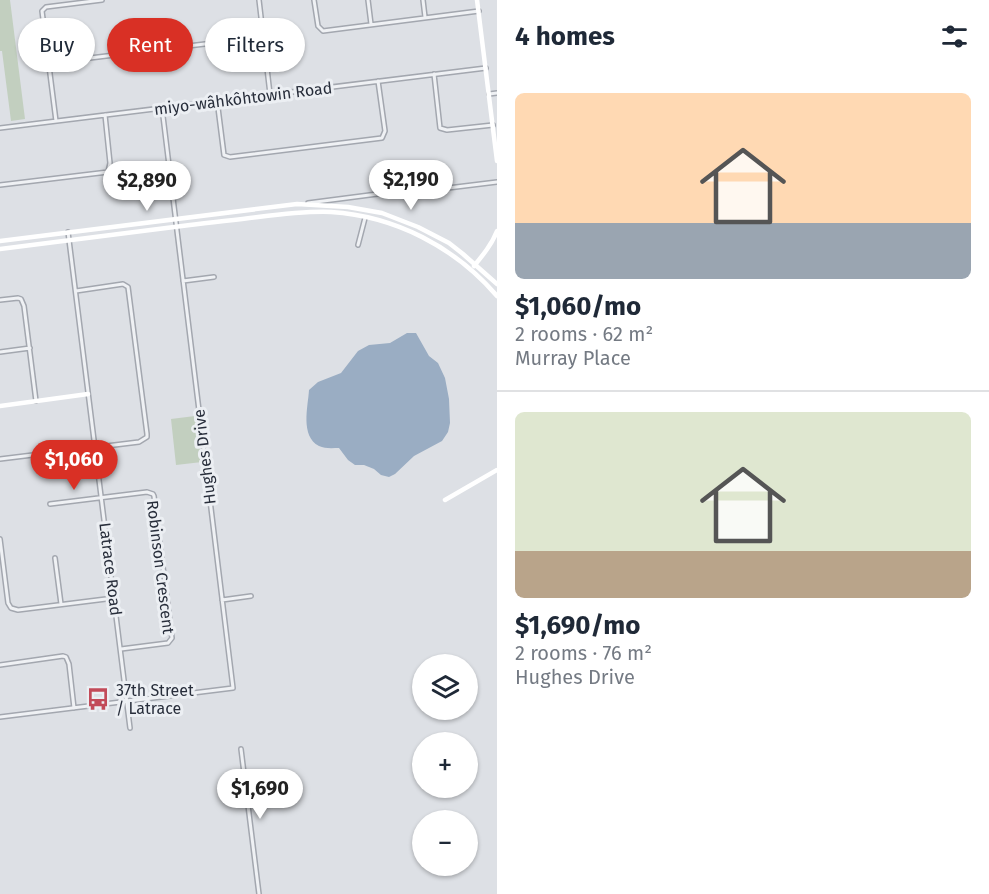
<!DOCTYPE html>
<meta charset="utf-8">
<style>
body{margin:0;font-family:"Fira Sans",sans-serif;background:#f2f2f3;color:#1f2937;height:100vh;display:flex;flex-direction:column;font-size:22px;white-space:nowrap}
*{box-sizing:border-box;margin:0}
p{font-size:20px;color:#747a83}
.icon{flex:none;width:33px;height:33px;fill:none;stroke:currentColor;stroke-width:2;stroke-linecap:round;stroke-linejoin:round}
.map{position:relative;flex:1;overflow:hidden}
.details{display:flex;flex-direction:column;background:#fff;width:492px}
.details>*{flex:none}
.hud{position:absolute;left:18px;top:18px;width:388px;height:54px;display:flex;gap:12px}
.fabs{position:absolute;left:412px;top:654px;display:grid;gap:12px}
.fabs a{display:grid;place-items:center;width:66px;height:66px;border-radius:50%;background:#fff;box-shadow:0 2px 4px #0004;font-size:30px}
.price{position:absolute;translate:-50% -51px;padding:0 14px;border-radius:21px;background:#fff;color:#222;font-size:20px;line-height:39px;filter:drop-shadow(0 2px 3px #0008)}
.price::after{content:'';position:absolute;left:50%;top:36px;width:18px;height:14px;margin-left:-9px;background:inherit;clip-path:polygon(0 0,100% 0,50% 100%)}
.price.selected{background:#d93025;color:#fff}
ul{padding:0;list-style:none}
li{display:grid;align-content:center;gap:12px;height:318px;padding:0 18px}
li+li{border-top:2px solid #e0e1e3}
li span{display:grid;place-items:center;height:186px;border-radius:9px;color:#555}
li>.icon{margin-inline-start:auto}
span .icon{width:108px;height:108px;fill:#fffc;stroke-width:1}
li b{font-size:26px}
h2{display:flex;justify-content:space-between;align-items:center;height:72px;padding:0 18px;font-size:26px}
.pill{padding:0 21px;border-radius:27px;background:#fff;box-shadow:0 2px 4px #0004;font-size:21px;line-height:54px}
.pill.selected{background:#d93025;color:#fff}
main{display:flex;flex:1;min-height:0}
.map>svg:first-child{display:block}
</style>
<main>
<div class="map">
<svg width="497" height="894" viewBox="0 0 497 894">
<rect width="100%" height="100%" fill="#dde0e5"/>
<path fill="#c2cfbf" d="M0 0H10L25 119 11 121 2 51H0Z
M195 416 202 462 176 465 171 419Z"/>
<path fill="#9aadc3" d="M407 333H416L429 356 438 363 445 378 449 399 450 423 448 432 442 441 414 456 395 474 389 477 381 475 374 469 364 465H355L348 460 339 448C333 448 325 449 319 446 300 436 308 407 309 390L318 382 341 373 358 351 369 345 390 343Z"/>
<g fill="none" stroke-linecap="round" stroke-linejoin="round">
<g stroke="#a3a7af" stroke-width="6">
<path id="street" d="M259 0 270 94
M314 0 318 26 323 31 479 11
M368 0 371 24
M423 0 425 17
M49 63 263 37
M434 74 440 128 447 130 493 125
M489 94 497 93
M217 100 224 155 230 157 382 138 385 131 378 81
M56 121 42 11 46 7 102 0
M0 128 486 68
M0 185 108 172 110 163 105 115
M308 203 385 193 391 195 497 182
M68 232 130 728
M358 245 365 218
M183 281 214 277
M0 300 18 298 21 299 24 306 36 401
M0 352 30 348
M0 459 139 442 147 437V434L128 287 123 284 76 291
M50 504 147 492 153 494 154 496 172 638 168 643 121 649
M0 539 8 603 11 608 18 610 114 598
M55 558 61 604
M222 600 251 596
M0 665 63 656 66 657 69 664 74 708
M0 717 233 688 162 108
M241 749 259 894"/>
</g>
<use href="#street" stroke="#eff1f4" stroke-width="3"/>
<path stroke="#fff" stroke-width="4.5" d="M477 0 497 161
M0 241 297 204 348 207 382 213 418 227 449 243 463 254 497 284
M0 249C63 241 127 233 190 225 213 222 235 220 258 217 282 214 306 211 331 212 395 216 455 247 497 296
M474 266C483 255 492 244 497 231
M0 406 88 394
M445 500 497 470"/>
</g>
<defs>
<g id="bus-bare" transform="scale(1.8)"><path d="M-5-6H5V4H4V6H2V4H-2V6H-4V4H-5ZM-3.5-4V0h7V-4ZM-3.5 1.2v1.5H-2V1.2ZM2 1.2v1.5H3.5V1.2Z" fill="#c24b59" stroke="#eceff3" stroke-width="2.5" paint-order="stroke"/></g>
</defs>
<g fill-rule="evenodd">
<use href="#bus-bare" x="98" y="699"/>
</g>
<g text-anchor="middle" stroke-width="6" stroke-linejoin="round" paint-order="stroke">
<g font-size="16" fill="#282e3b" stroke="#eceff3">
<text transform="translate(243 98) rotate(-7)" y="6">miyo-wâhkôhtowin Road</text>
<text transform="translate(204 457) rotate(-97)" y="6">Hughes Drive</text>
<text transform="translate(161 567) rotate(83)" y="6">Robinson Crescent</text>
<text transform="translate(111 569) rotate(83)" y="6">Latrace Road</text>
</g>
<g font-size="16" fill="#282e3b" stroke="#eceff3" text-anchor="start">
<text x="116" y="696">37th Street<tspan x="116" dy="18">/ Latrace</tspan></text>
</g>
</g>
</svg>
<div class="fabs">
<a><svg class="icon" aria-label="layers" viewBox="0 0 24 24"><path d="M12 4l9 5-9 5-9-5zM3 14l9 5 9-5"/></svg></a>
<a>+</a>
<a>−</a>
</div>
<b class="price" style="left:411px;top:211px">$2,190</b>
<b class="price" style="left:147px;top:212px">$2,890</b>
<b class="price selected" style="left:74px;top:491px">$1,060</b>
<b class="price" style="left:260px;top:820px">$1,690</b>
<div class="hud">
<a class="pill">Buy</a>
<a class="pill selected">Rent</a>
<a class="pill">Filters</a>
</div>
</div>
<section class="details">
<h2>4 homes<svg class="icon" aria-label="filters" viewBox="0 0 24 24"><path d="M4 7h16M4 17h16"/><circle cx="9" cy="7" r="2"/><circle cx="15" cy="17" r="2"/></svg></h2>
<ul>
<li><span style="background:linear-gradient(#ffd9b3 70%,#9aa5b1 0)"><svg class="icon" aria-label="home" viewBox="0 0 24 24"><path d="M3 11l9-7 9 7M6 9v11h12V9"/></svg></span><div><b>$1,060/mo</b><p>2 rooms · 62 m²</p><p>Murray Place</p></div></li>
<li><span style="background:linear-gradient(#dfe7d0 75%,#b9a48a 0)"><svg class="icon" aria-label="home" viewBox="0 0 24 24"><path d="M3 11l9-7 9 7M6 9v11h12V9"/></svg></span><div><b>$1,690/mo</b><p>2 rooms · 76 m²</p><p>Hughes Drive</p></div></li>
</ul>
</section>
</main>
